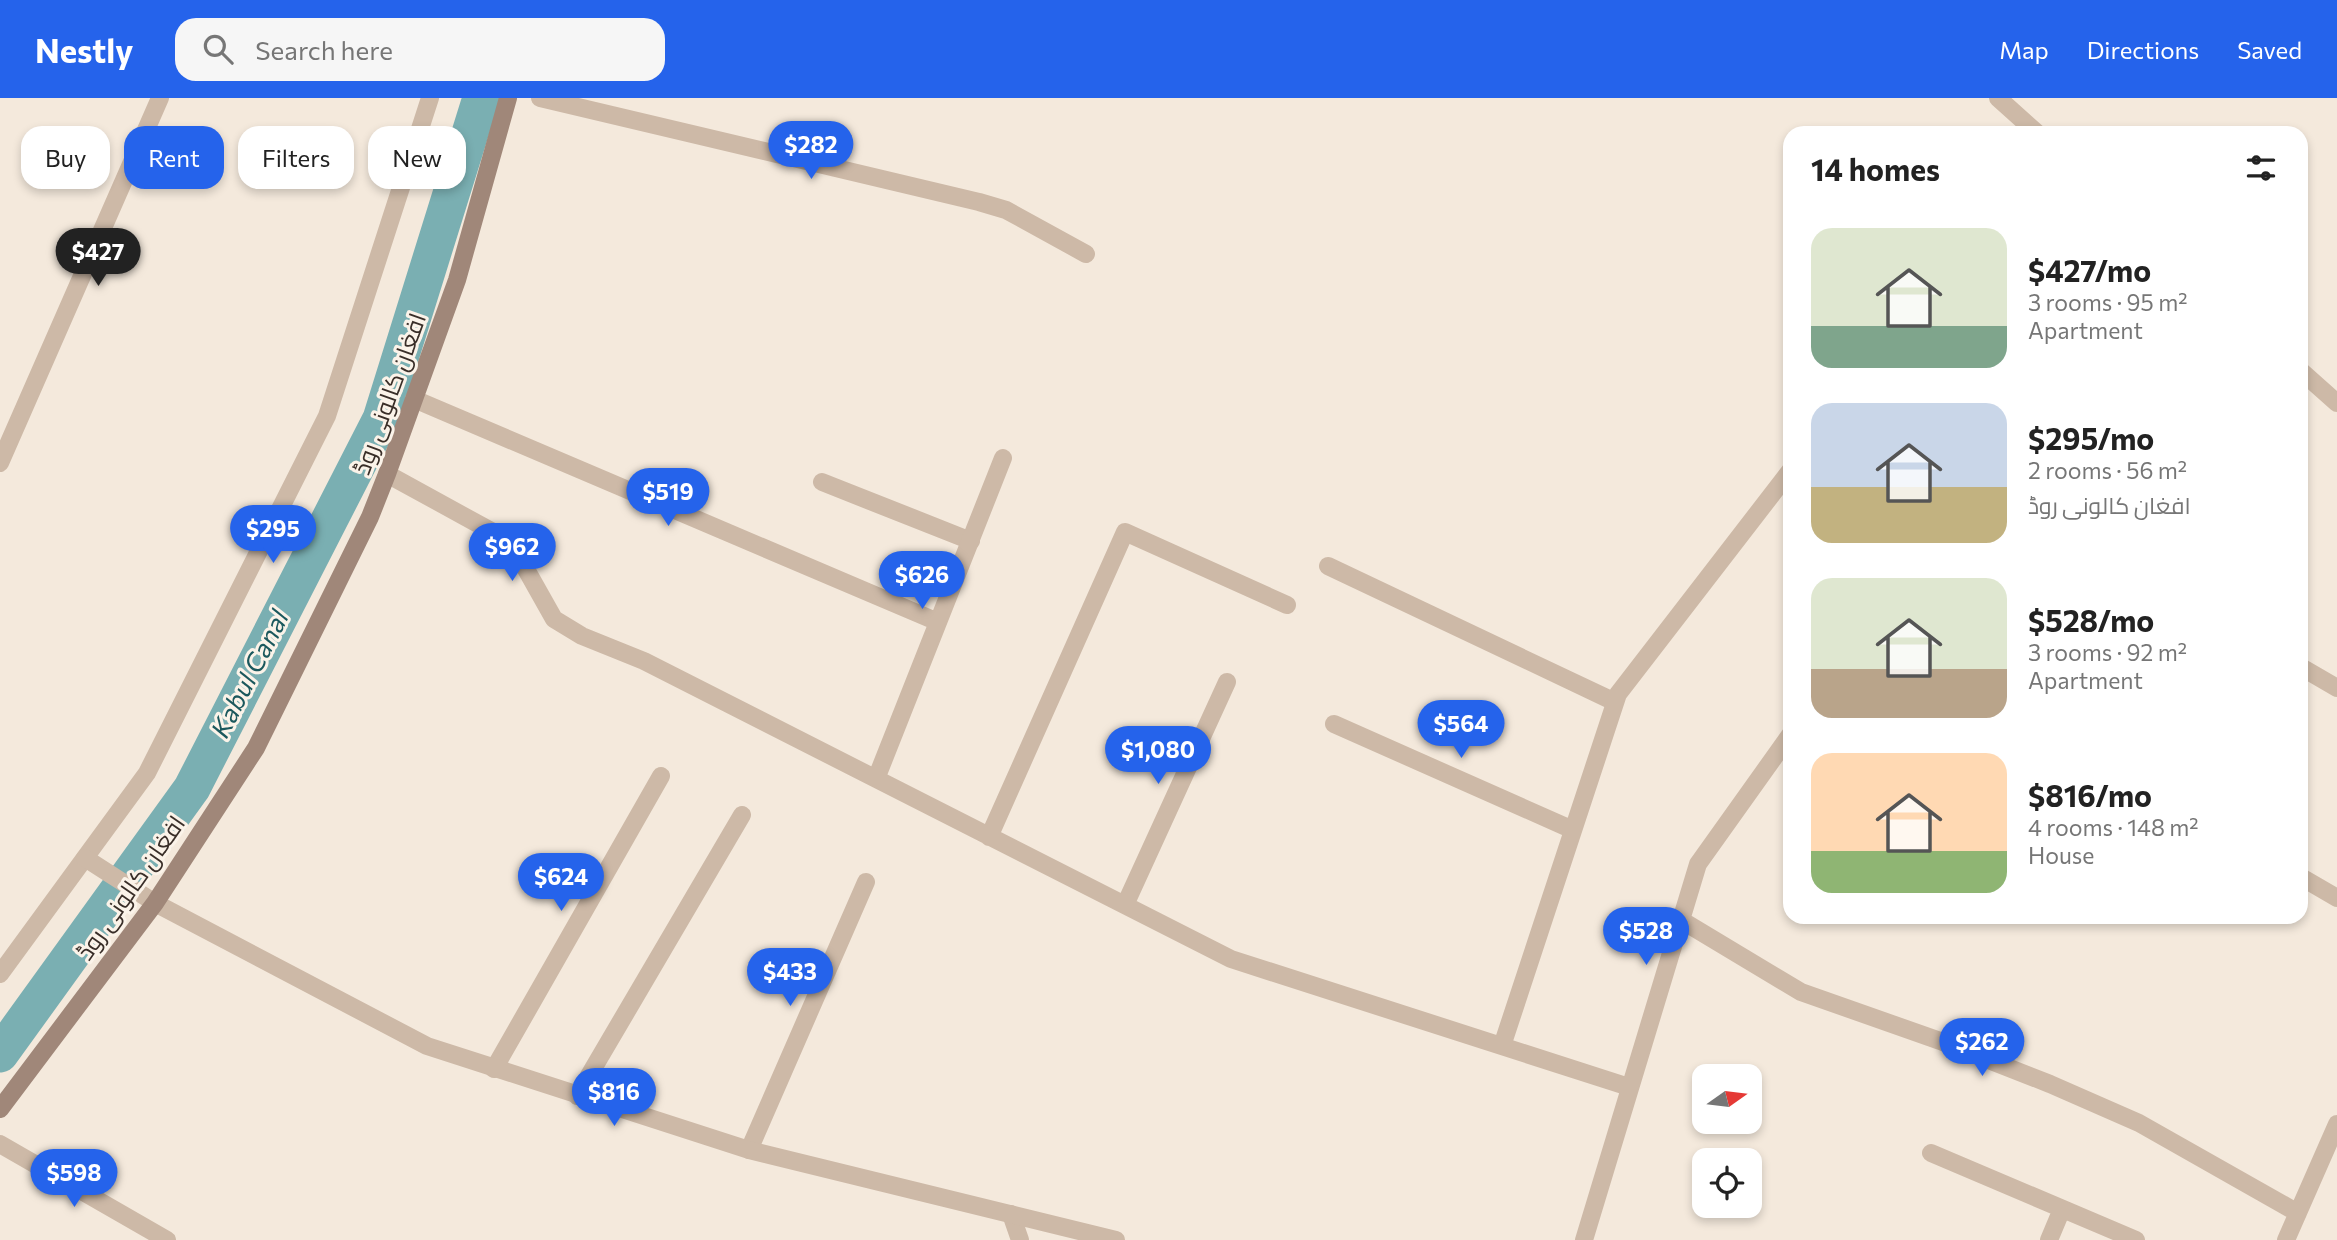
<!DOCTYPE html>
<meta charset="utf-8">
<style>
body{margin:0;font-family:Commissioner,Cairo,sans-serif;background:#f6f6f6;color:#222;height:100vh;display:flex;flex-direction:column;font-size:26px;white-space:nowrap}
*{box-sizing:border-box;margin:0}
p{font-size:23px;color:#767676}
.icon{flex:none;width:38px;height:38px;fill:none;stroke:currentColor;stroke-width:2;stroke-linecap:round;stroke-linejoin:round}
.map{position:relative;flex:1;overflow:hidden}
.panel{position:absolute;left:1783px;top:28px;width:525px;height:798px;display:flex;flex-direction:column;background:#fff;border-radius:21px;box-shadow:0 4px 10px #0003}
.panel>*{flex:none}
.guide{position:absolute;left:21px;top:28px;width:665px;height:63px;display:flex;gap:14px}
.needle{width:46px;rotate:76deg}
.fabs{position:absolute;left:1692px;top:966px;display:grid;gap:14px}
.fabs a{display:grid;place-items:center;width:70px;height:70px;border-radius:14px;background:#fff;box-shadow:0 4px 10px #0003;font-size:35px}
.price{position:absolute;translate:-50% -60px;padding:0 16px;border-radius:24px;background:#2563eb;color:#fff;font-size:23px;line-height:46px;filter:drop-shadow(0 2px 4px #0008)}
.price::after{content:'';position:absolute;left:50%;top:42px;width:21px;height:16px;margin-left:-10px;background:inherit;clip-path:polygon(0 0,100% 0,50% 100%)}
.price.active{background:#222;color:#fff}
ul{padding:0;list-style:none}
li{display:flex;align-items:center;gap:21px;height:175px;padding:0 28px}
li span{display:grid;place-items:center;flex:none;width:196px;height:140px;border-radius:21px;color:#555}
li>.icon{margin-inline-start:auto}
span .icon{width:84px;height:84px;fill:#fffc;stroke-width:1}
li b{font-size:30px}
h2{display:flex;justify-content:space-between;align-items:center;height:84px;padding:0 28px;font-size:30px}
.tag{padding:0 24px;border-radius:21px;background:#fff;box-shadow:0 4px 10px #0003;font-size:24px;line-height:63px}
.tag.active{background:#2563eb;color:#fff}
header{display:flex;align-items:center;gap:42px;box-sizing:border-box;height:98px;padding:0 35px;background:#2563eb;color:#fff}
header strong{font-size:33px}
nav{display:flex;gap:38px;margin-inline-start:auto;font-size:24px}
.search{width:490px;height:63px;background:#f6f6f6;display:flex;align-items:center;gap:18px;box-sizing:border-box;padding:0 24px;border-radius:21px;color:#767676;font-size:26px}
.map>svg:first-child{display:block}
</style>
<header>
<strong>Nestly</strong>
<div class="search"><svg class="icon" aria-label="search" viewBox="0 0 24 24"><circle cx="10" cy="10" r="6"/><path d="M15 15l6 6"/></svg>Search here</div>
<nav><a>Map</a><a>Directions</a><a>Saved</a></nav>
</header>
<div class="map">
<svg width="2337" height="1142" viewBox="0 0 2337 1142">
<rect width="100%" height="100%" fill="#f4e9dc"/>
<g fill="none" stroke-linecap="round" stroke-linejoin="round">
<path stroke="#7aafb2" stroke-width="37" d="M0 956 192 690 381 321 481 0"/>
<path stroke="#cdb9a7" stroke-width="18" d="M822 384 971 443"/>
<path stroke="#cdb9a7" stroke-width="18" d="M540 0 979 104 1006 112 1086 156
M1998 0 2037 35
M2301 273 2337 305
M414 301 938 524
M0 365 160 0
M387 376 491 433 518 457 554 521 582 538 644 563 1231 861 1629 989
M1328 468 1615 604
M2301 569 2337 590
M1334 626 1573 732
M876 681 1003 360
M989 739 1125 434 1287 507
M2301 779 2337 800
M1125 807 1227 584
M1681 822 1801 894 1943 944 2050 986 2139 1025 2298 1115
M0 876 147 675 327 318 430 0
M1502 948 1618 596 1790 373
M494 971 661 678
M577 998 742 717
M0 1046 167 1142
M749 1052 866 784
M1931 1055 2136 1142
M1011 1116 1020 1142
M1584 1142 1698 766 1790 637
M2049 1142 2062 1111
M2286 1142 2337 1026"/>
<path stroke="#cdb9a7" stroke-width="18" d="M85 760 155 805 427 948 749 1052 1116 1142"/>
<path stroke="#a08779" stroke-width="18" d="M0 1011 155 805 256 650 370 419 387 376 457 182 508 0"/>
</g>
<g text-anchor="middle" stroke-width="6" stroke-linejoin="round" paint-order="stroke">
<g font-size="24" fill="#392e28" stroke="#fbf3e9">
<text transform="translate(390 296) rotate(-70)" y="8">افغان کالونی روڈ</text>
<text transform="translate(131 790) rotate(-55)" y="8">افغان کالونی روڈ</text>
</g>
<g font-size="26" font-style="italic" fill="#1b585d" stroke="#fbf3e9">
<text transform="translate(250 576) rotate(-63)" y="9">Kabul Canal</text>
</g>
</g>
</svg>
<div class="fabs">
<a><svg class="needle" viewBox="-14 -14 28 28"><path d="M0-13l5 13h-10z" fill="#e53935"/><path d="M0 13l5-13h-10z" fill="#767676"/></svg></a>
<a><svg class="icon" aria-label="locate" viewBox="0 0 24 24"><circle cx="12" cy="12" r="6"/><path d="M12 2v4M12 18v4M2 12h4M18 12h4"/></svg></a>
</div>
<b class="price" style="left:811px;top:83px">$282</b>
<b class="price active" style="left:98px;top:190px">$427</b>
<b class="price" style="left:668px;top:430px">$519</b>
<b class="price" style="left:273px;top:467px">$295</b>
<b class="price" style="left:512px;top:485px">$962</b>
<b class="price" style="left:922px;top:513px">$626</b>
<b class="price" style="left:1461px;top:662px">$564</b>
<b class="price" style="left:1158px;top:688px">$1,080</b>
<b class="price" style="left:561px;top:815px">$624</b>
<b class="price" style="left:1646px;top:869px">$528</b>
<b class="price" style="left:790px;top:910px">$433</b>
<b class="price" style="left:1982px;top:980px">$262</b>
<b class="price" style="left:614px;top:1030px">$816</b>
<b class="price" style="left:74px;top:1111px">$598</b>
<div class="guide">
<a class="tag">Buy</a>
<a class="tag active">Rent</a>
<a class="tag">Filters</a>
<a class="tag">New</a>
</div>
<section class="panel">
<h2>14 homes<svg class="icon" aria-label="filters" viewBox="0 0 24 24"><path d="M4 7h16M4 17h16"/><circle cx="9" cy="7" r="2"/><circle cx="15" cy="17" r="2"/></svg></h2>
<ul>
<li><span style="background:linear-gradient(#dfe7d0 70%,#7fa58c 0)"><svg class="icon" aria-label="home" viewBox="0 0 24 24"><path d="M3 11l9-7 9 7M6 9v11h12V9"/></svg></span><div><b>$427/mo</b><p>3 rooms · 95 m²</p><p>Apartment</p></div></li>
<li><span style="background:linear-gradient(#c9d6e8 60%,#c2b280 0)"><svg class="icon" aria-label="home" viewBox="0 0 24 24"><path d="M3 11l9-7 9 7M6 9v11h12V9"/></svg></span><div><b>$295/mo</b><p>2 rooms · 56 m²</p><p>افغان کالونی روڈ</p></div></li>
<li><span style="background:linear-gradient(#dfe7d0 65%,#b9a48a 0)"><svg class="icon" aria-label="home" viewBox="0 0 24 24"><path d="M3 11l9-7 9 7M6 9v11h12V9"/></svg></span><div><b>$528/mo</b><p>3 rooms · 92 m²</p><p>Apartment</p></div></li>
<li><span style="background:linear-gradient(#ffd9b3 70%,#8fb573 0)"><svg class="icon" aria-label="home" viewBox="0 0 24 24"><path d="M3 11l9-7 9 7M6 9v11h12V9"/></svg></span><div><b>$816/mo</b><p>4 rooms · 148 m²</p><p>House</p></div></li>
</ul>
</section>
</div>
